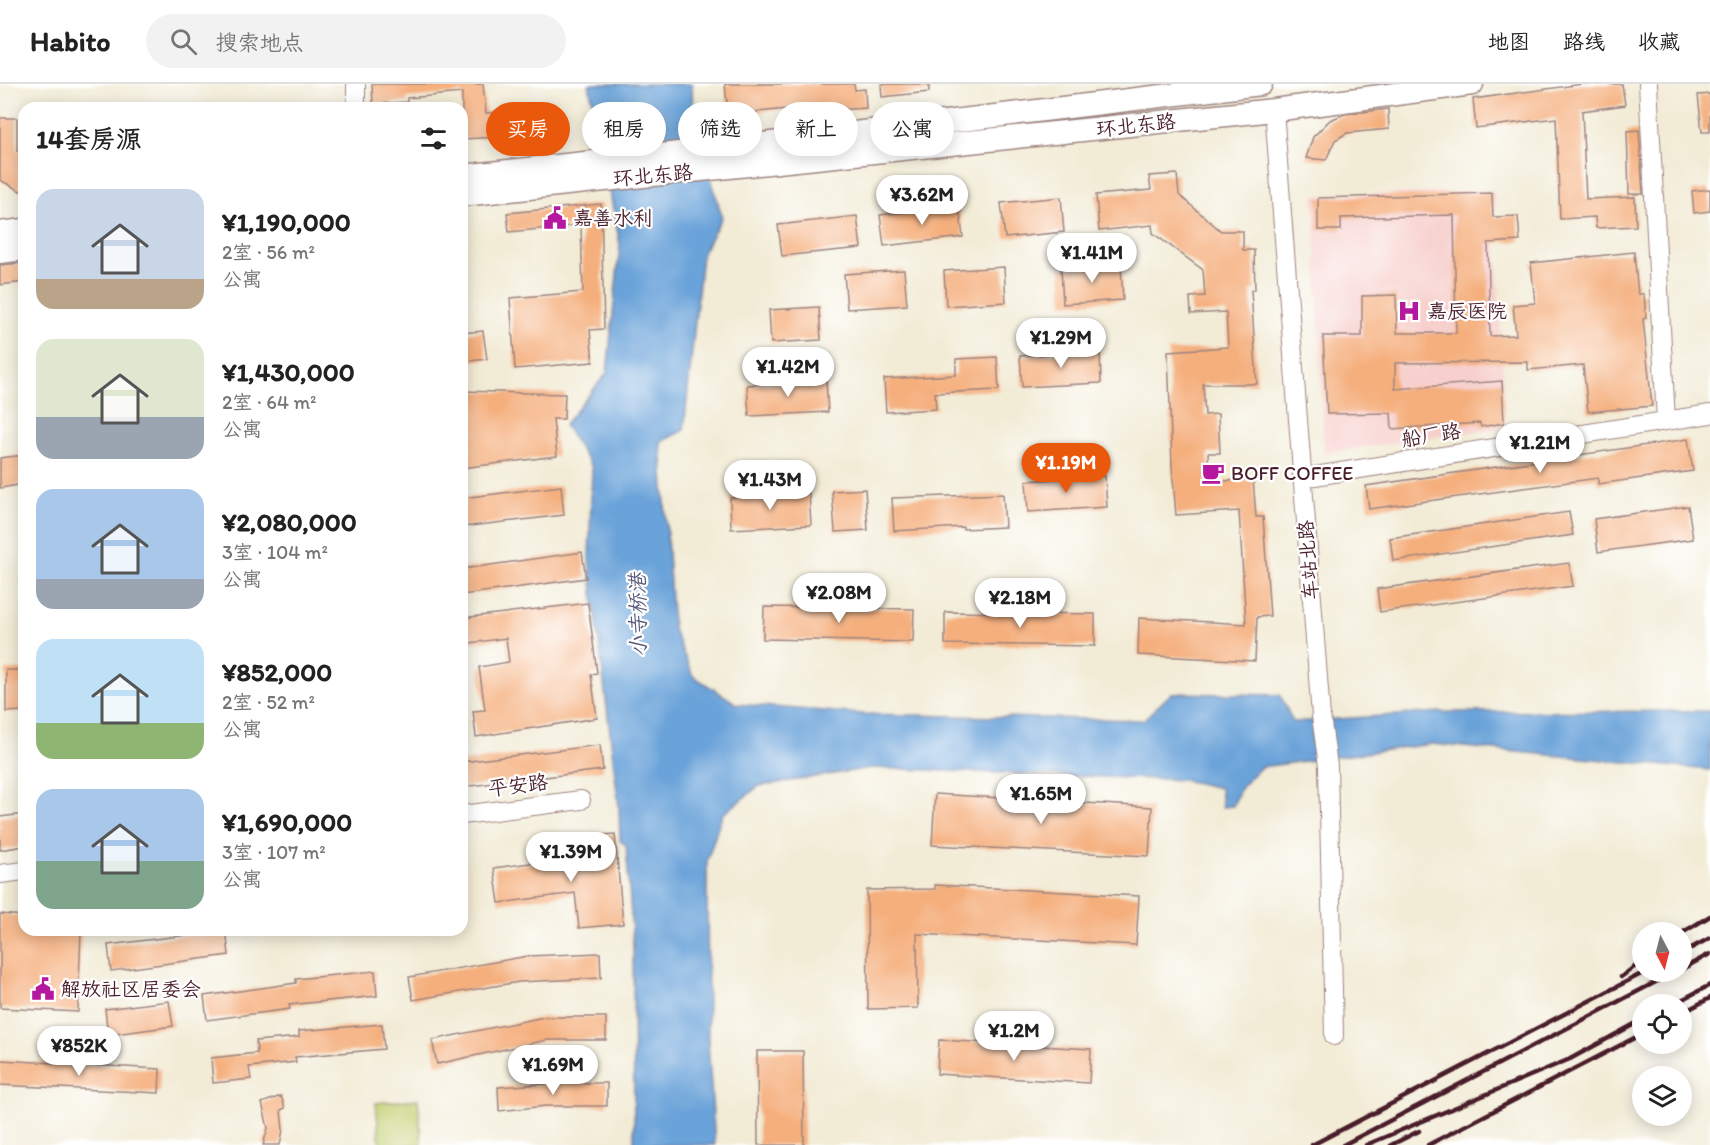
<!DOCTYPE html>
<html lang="zh">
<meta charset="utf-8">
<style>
body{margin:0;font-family:Itim,"LXGW WenKai TC",sans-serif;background:#f2f2f2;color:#222;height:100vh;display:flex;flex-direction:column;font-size:22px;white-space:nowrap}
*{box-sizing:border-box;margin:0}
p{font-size:20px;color:#767676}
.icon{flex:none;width:33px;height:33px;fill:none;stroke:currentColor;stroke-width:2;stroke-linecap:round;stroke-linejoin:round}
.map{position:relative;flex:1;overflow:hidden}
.sheet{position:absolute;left:18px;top:18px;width:450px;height:834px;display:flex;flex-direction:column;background:#fff;border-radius:18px;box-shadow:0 3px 15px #0003}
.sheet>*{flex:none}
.banner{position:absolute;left:486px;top:18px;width:570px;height:54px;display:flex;gap:12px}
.needle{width:39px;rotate:173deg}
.fabs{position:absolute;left:1632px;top:838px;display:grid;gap:12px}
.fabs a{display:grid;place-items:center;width:60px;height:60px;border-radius:50%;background:#fff;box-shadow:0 3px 15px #0003;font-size:30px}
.price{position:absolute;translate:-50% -51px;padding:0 14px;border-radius:21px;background:#fff;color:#222;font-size:20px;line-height:39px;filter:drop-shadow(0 2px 3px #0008)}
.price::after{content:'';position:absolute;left:50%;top:36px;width:18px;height:14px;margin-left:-9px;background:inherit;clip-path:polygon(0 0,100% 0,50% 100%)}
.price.active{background:#ea580c;color:#fff}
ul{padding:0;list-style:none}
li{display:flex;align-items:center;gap:18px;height:150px;padding:0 18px}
li span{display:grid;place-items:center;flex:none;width:168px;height:120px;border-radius:18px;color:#555}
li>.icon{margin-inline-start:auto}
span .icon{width:72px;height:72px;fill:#fffc;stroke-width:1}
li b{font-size:26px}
h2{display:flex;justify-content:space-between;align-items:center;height:72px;padding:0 18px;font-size:26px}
.pill{padding:0 21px;border-radius:27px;background:#fff;box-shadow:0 3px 15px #0003;font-size:21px;line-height:54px}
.pill.active{background:#ea580c;color:#fff}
header{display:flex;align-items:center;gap:36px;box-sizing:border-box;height:84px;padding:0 30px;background:#fff;border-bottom:2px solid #e0e0e0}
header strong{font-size:28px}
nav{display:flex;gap:33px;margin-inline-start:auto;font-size:21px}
.search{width:420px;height:54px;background:#f2f2f2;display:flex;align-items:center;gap:15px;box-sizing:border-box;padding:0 21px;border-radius:33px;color:#767676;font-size:22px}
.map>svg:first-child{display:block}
</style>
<header>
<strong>Habito</strong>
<div class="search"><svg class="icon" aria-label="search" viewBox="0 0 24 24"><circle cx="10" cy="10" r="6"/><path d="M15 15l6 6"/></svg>搜索地点</div>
<nav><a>地图</a><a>路线</a><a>收藏</a></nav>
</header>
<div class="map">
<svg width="1710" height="1061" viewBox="0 0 1710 1061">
<rect width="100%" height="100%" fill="#fff"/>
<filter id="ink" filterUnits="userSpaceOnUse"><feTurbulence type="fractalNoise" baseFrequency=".0167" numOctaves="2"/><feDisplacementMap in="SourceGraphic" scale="12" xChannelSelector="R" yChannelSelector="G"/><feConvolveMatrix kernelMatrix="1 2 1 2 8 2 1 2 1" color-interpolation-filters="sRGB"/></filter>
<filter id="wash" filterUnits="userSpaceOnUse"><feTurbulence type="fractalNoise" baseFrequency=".008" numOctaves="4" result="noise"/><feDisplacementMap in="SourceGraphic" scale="24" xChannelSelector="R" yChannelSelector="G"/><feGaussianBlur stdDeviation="1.35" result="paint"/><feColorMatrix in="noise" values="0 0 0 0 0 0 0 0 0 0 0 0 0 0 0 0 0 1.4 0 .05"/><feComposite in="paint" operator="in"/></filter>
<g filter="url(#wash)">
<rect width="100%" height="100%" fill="#f2ebd5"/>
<path fill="#f7d0cd" d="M1494 107 1505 343 1324 369 1314 112Z"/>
<path fill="#c2cf70" stroke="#86774e" stroke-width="1.5" d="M418 1015 422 1061H380L376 1019Z"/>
<path fill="#6aa3d9" stroke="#5a6182" stroke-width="1.5" d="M589 0H692L693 30 722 133 702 170 684 346 661 358 673 545 693 592 737 620 863 630 1143 636 1172 609 1280 611 1293 638 1440 628 1710 627V686L1432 660 1261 683 1241 703 1233 722 1222 723 1220 704 1183 696 871 684 759 702 722 731 707 777 708 956 715 1061H634L633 861 626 761 620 757 619 724 589 475 592 383 564 341 607 289 620 161Z"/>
<g id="blocks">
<path fill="#f5af7d" d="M372 0H483L486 29 558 23 560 50 462 55V9L407 14V18L373 20Z
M725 0H854L855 6 865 5 866 24 835 26V20L728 31Z
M881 0H929V8L882 13Z
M1583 0H1622L1625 21 1582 27 1586 115 1635 113 1636 142 1596 144 1595 133 1560 135 1556 34 1476 44 1473 15Z
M1710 10V48H1702L1698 11Z
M1388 25 1389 45 1347 49 1335 56 1326 76 1306 74 1313 53 1330 36 1345 30Z
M0 34H17V67L24 64V109L0 96Z
M1639 46 1643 110H1629L1627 47Z
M1177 90 1179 111 1221 147H1243V166H1254L1255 206H1251L1257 300H1203L1205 331 1218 330 1220 369H1208L1210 398 1253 395 1256 433H1263L1270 532 1257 533 1255 577 1138 571 1139 534 1246 540 1239 427 1176 431 1172 382 1168 267 1228 263 1226 228 1191 230 1190 213 1205 212 1203 186 1153 149 1152 141 1099 147 1096 111 1151 106 1149 92Z
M1710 105V127L1694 129 1692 107Z
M1492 109 1493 133 1518 132 1520 157 1488 159 1490 252 1516 251 1513 221 1535 219 1531 179 1634 168 1638 210H1644L1646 234 1643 235 1652 322 1588 328 1583 281 1528 286V278L1395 279V305L1502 297 1504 339 1481 343 1480 339 1392 345 1391 329 1327 330 1323 252H1362V212L1396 211 1397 249H1456L1454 131 1341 134V146H1318V114Z
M1061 113 1064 148 1005 154 1001 119Z
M601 120 604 245 590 246 593 278 515 285 510 214 583 208 581 141 509 148 507 129Z
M959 122 963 153 884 162 880 131Z
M857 132 861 164 782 172 778 141Z
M24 179V198L0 201V181Z
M1121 181 1123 216 1063 220 1061 185Z
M1004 183 1006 218 946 222 944 187Z
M904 186 907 221 847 225 844 190Z
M819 223 821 256 771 259 769 226Z
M483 247 487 275 462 278V249Z
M1100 267 1101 299 1022 303 1020 272Z
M997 273 999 306 935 309 936 325 886 328 884 295 956 291V275Z
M826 296 828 328 749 332 747 301Z
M462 307 565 310 564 335H553L557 372 462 384Z
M1688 355 1693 387 1598 400V394L1369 425 1366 402Z
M24 371V400L0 404V374Z
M1105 392 1107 423 1028 428 1026 397Z
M561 402 564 431 462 443V414Z
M865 405 868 446 835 448 832 407Z
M809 409 811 441 731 445 730 414Z
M1003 410 1005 443 963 445V443L894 447 892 414Z
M1688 422 1693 455 1598 468 1594 435Z
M1569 428 1573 451 1393 477 1390 454Z
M582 468 586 494 462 511V485Z
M1569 479 1573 502 1380 528 1377 505Z
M588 519 597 589 591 590 597 634 476 653 473 627 485 626 479 583 509 578 506 554 463 560 462 534Z
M764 523 914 525 913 558 763 555Z
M945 528 1095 530V562L945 560Z
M6 586H24V627L6 628Z
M600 661 603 686 462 703V678Z
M935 710 1152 723 1149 772 932 761Z
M24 730V762L0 766V733Z
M615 750 623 840 579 844 575 809 499 819 494 784 581 772 580 761 603 760 602 751Z
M935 801 1139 812 1136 861 917 850 918 924 868 925 867 806 935 805Z
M0 830 24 832V846H81L78 928 0 924Z
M226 846 229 871 111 887 108 861Z
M600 869 601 894 519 898 413 916 409 893 528 872Z
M375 887 377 912 289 921 290 925 207 936 204 912 296 899V895Z
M169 917 173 942 108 951 105 925Z
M544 933H606V956H547L437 980 432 956Z
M382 940 384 965 295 973 296 978 249 983 251 995 213 999 211 974 257 969 256 957 299 953V947Z
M939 956 1091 965 1089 999 937 990Z
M757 967H803L804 1061H758Z
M0 976 160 985 159 1009 0 1001Z
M560 999H607V1022H546L499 1027 498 1003Z
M281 1012 285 1024 281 1026 283 1046 280 1061H263L268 1044 262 1019Z"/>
</g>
</g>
<g filter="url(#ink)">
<use href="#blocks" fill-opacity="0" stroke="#9e8580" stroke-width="1.5"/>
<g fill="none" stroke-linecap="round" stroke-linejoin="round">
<g stroke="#9e8580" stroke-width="20">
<path id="minor" d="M356 0V24
M1648 0 1666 337
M1274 26 1321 632 1328 682 1334 952
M1302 394 1710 330
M462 731 581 716
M0 790 24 787"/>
</g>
<g stroke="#9e8580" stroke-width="25">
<path id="tertiary" d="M462 92 745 62 1261 0
M462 111 1274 26 1472 0
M0 149 24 146
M0 168 24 165"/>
</g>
<use href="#minor" stroke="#fff" stroke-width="18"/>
<use href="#tertiary" stroke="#fff" stroke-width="22"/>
<path stroke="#4a1f2b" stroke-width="4.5" d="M1682 849 1710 832
M1682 869 1710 854
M1682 885 1710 870
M1621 893 1642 877
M1672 921 1710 901
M1682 929 1710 914
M1312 1061 1645 888
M1343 1061 1675 888
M1366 1061 1570 975 1642 936
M1391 1061 1419 1047
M1428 1061 1642 950"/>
</g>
</g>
<defs>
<g id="civic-bare" transform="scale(1.8)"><path d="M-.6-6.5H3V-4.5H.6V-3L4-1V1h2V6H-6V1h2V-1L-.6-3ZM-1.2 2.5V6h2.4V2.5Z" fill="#b5179e" stroke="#fff" stroke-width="2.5" paint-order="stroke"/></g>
<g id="hospital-bare" transform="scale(1.8)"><path d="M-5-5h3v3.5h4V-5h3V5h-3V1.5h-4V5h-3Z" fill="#b5179e" stroke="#fff" stroke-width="2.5" paint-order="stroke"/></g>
<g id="cafe-bare" transform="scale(1.8)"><path d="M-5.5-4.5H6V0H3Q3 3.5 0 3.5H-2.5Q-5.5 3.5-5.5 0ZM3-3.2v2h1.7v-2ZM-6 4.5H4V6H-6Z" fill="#b5179e" stroke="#fff" stroke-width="2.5" paint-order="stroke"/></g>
</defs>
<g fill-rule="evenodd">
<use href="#civic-bare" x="555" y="134"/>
<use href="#hospital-bare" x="1409" y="227"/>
<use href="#cafe-bare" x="1213" y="389"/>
<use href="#civic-bare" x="43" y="905"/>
</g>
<g text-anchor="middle" stroke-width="4.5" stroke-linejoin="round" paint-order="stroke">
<g font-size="20" fill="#4a1f2b" stroke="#fff">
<text transform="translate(1136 41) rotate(-6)" y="7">环北东路</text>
<text transform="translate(653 91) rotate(-5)" y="7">环北东路</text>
<text transform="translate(1431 351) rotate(-9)" y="7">船厂路</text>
<text transform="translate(1308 476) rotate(-94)" y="7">车站北路</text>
<text transform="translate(518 701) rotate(-7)" y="7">平安路</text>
</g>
<g font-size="20" fill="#4a1f2b" stroke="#fff" text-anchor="start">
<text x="573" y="141">嘉善水利</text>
<text x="1427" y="234">嘉辰医院</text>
<text x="1231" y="396">BOFF COFFEE</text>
<text x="61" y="912">解放社区居委会</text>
</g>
<g font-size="21" font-style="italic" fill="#585a79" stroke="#fff">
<text transform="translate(638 531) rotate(-91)" y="7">小寺桥港</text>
</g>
</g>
</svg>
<div class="fabs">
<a><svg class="needle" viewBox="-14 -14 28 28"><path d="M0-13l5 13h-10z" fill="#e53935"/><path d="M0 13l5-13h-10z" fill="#767676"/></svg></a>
<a><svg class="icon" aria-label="locate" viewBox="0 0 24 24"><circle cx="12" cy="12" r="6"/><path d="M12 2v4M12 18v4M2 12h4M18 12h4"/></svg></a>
<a><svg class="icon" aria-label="layers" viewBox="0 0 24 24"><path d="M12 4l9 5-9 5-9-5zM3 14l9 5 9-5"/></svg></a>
</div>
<b class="price" style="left:922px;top:142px">¥3.62M</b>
<b class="price" style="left:1092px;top:200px">¥1.41M</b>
<b class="price" style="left:1061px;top:285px">¥1.29M</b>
<b class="price" style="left:788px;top:314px">¥1.42M</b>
<b class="price" style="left:1540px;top:390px">¥1.21M</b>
<b class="price active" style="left:1066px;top:410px">¥1.19M</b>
<b class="price" style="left:770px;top:427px">¥1.43M</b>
<b class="price" style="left:839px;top:540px">¥2.08M</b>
<b class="price" style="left:1020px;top:545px">¥2.18M</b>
<b class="price" style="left:1041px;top:741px">¥1.65M</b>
<b class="price" style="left:571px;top:799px">¥1.39M</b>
<b class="price" style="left:1014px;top:978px">¥1.2M</b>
<b class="price" style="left:79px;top:993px">¥852K</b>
<b class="price" style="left:553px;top:1012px">¥1.69M</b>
<div class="banner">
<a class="pill active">买房</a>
<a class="pill">租房</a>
<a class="pill">筛选</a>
<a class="pill">新上</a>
<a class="pill">公寓</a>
</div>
<section class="sheet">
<h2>14套房源<svg class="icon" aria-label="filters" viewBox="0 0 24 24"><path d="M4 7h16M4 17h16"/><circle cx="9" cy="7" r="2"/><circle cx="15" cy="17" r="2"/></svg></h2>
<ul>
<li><span style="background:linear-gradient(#c9d6e8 75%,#b9a48a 0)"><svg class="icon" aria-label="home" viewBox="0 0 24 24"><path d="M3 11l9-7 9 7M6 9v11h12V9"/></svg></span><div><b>¥1,190,000</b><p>2室 · 56 m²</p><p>公寓</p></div></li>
<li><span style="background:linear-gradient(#dfe7d0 65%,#9aa5b1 0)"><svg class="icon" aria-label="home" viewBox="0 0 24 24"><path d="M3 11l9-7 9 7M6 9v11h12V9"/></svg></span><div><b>¥1,430,000</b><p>2室 · 64 m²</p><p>公寓</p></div></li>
<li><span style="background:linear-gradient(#a9c7e8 75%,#9aa5b1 0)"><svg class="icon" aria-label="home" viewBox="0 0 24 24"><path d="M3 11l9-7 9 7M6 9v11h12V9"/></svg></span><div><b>¥2,080,000</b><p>3室 · 104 m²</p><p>公寓</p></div></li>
<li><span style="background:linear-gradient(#bfe0f5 70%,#8fb573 0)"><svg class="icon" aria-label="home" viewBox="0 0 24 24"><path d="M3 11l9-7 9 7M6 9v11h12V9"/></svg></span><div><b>¥852,000</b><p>2室 · 52 m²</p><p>公寓</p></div></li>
<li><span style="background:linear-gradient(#a9c7e8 60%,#7fa58c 0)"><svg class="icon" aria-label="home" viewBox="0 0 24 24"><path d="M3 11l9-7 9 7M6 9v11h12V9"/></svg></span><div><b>¥1,690,000</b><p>3室 · 107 m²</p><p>公寓</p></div></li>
</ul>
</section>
</div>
